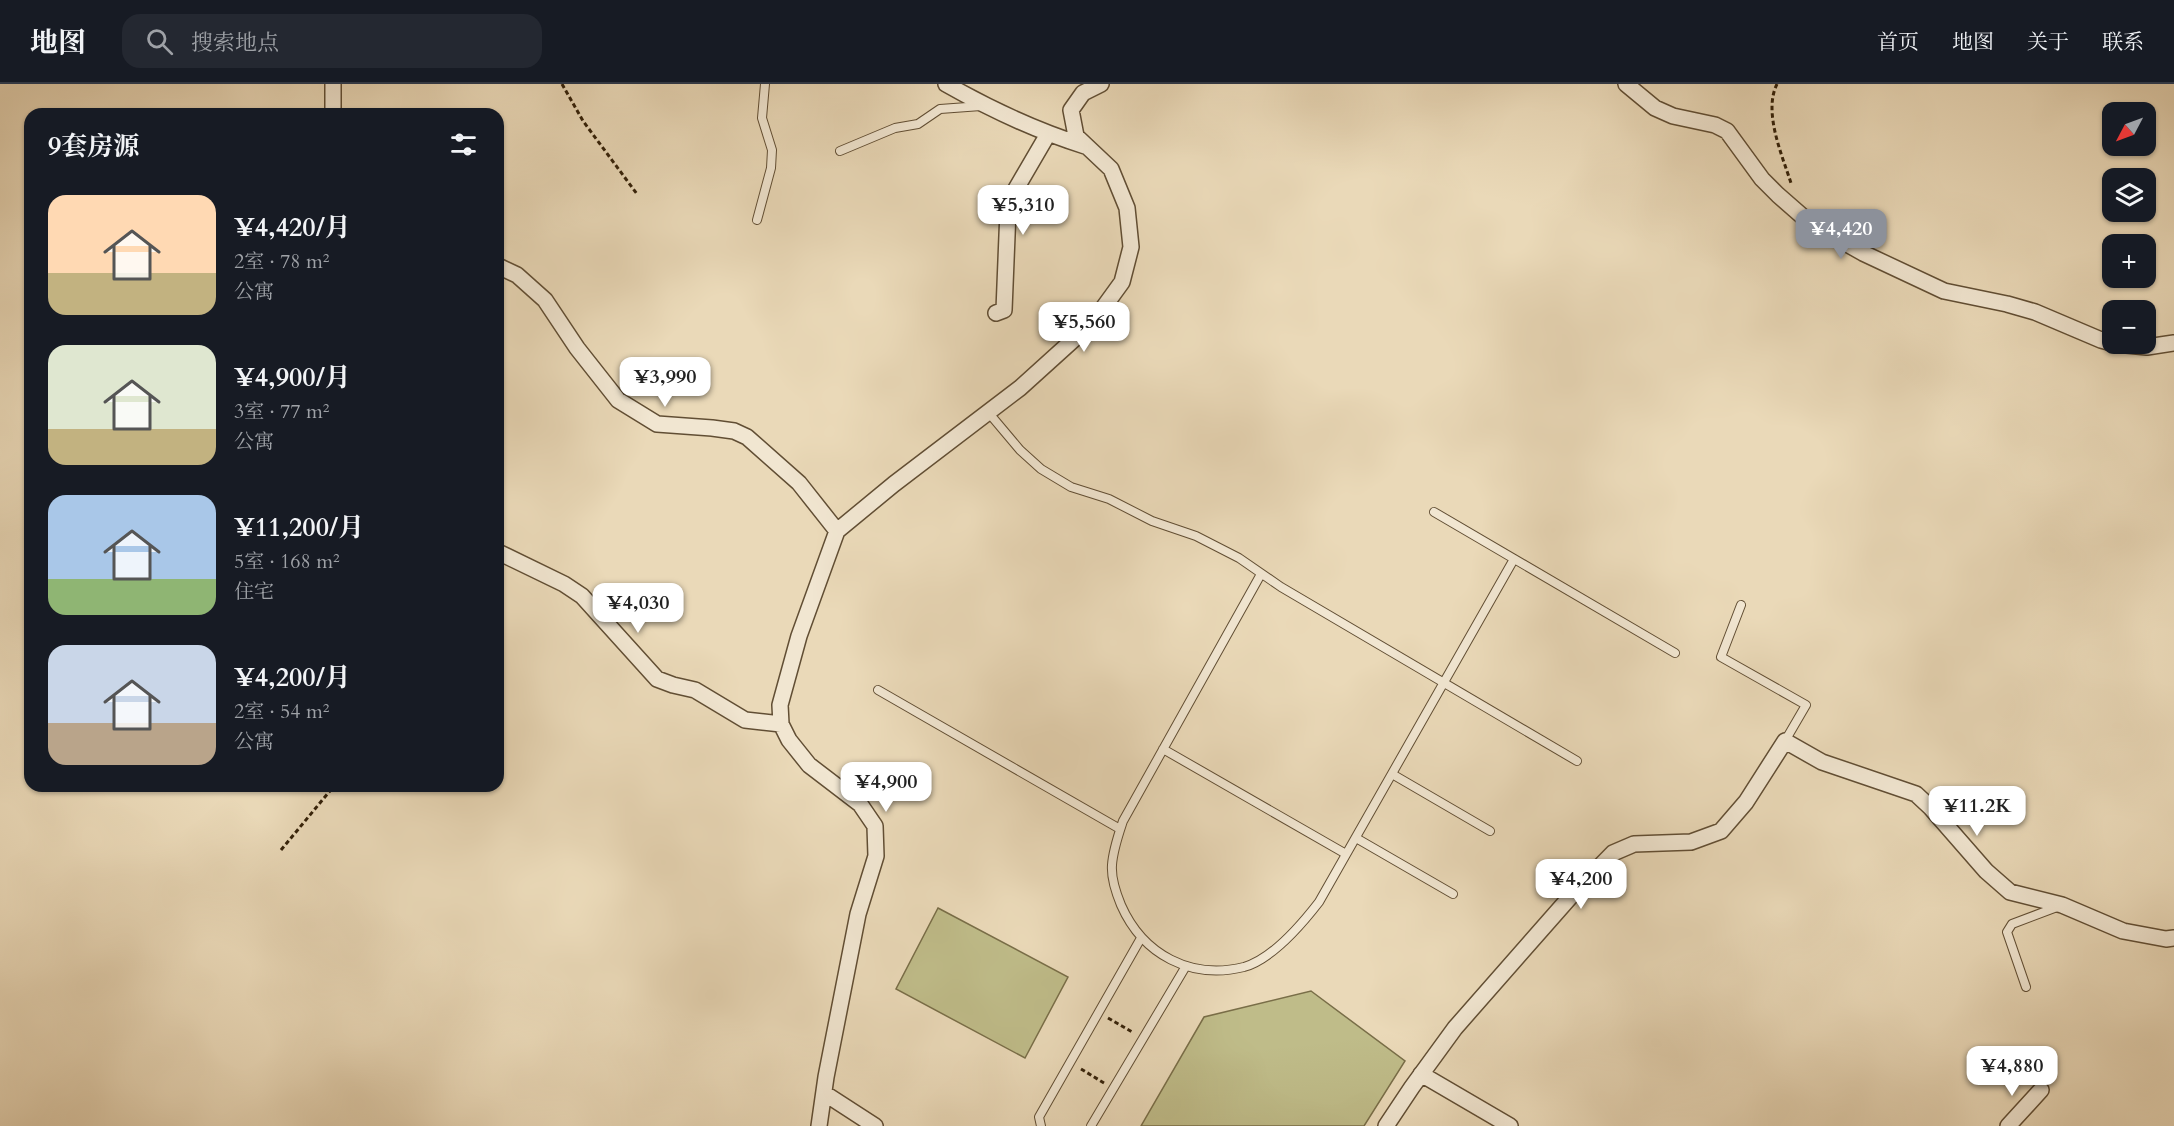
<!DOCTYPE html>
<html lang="zh">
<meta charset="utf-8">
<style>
body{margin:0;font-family:Cardo,"Noto Serif SC",serif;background:#242831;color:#f1f3f6;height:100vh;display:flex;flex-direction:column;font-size:22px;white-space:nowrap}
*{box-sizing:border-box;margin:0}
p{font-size:20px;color:#9ea1a6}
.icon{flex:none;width:33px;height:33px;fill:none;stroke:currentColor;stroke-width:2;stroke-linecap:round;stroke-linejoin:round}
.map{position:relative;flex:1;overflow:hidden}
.sheet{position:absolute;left:24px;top:24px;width:480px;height:684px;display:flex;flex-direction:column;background:#171b24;border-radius:18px;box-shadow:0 2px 4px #0004}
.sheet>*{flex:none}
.needle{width:39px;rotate:229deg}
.controls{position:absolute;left:2102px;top:18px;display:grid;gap:12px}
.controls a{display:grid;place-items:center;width:54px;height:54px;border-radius:12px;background:#171b24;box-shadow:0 2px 4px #0004;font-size:30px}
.price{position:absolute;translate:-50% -51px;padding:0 14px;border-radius:12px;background:#fff;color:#222;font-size:20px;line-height:39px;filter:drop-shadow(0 2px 3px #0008)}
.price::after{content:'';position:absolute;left:50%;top:36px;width:18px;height:14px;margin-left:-9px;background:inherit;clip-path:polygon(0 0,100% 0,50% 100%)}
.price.current{background:#8c9099;color:#fff}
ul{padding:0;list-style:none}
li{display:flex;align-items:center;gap:18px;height:150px;padding:0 24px}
li span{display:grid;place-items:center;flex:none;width:168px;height:120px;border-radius:18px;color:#555}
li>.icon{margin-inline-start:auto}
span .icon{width:72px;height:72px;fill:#fffc;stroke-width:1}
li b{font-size:26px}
h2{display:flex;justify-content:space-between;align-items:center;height:72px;padding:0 24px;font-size:26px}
header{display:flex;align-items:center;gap:36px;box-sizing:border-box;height:84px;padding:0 30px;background:#171b24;border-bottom:2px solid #363941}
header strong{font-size:28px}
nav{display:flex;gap:33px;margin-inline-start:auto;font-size:21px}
.search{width:420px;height:54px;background:#242831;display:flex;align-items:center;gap:15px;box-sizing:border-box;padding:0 21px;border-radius:18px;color:#9ea1a6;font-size:22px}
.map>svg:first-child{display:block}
</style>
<header>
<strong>地图</strong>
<div class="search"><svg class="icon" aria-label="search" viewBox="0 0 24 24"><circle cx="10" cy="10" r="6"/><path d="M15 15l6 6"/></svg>搜索地点</div>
<nav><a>首页</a><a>地图</a><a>关于</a><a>联系</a></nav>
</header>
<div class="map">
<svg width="2174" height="1042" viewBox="0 0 2174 1042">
<rect width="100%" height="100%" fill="#ead9b8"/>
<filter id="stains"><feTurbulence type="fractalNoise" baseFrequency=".00333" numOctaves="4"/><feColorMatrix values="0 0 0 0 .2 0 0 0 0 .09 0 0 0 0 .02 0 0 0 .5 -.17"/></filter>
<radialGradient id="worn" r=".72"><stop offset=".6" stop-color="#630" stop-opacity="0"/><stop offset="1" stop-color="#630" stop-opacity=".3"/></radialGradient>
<path fill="#bfbc89" stroke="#796e48" stroke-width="1.5" d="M938 824 1068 893 1025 974 896 905Z
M1311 907 1405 977 1364 1042H1141L1204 933Z"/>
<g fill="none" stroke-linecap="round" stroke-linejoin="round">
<g stroke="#614e34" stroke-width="10">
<path id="lane" d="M840 67 895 44 918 40 940 25 981 22
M757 136 771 84 772 66 762 34 765 0
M988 328 1020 366 1041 385 1071 403 1109 415 1152 437 1196 452 1239 474 1281 503 1577 677
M1434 428 1675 569
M1261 490 1123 737C1118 752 1113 766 1112 781 1111 794 1116 809 1121 821 1143 871 1191 896 1244 883 1272 875 1302 840 1319 818L1514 475
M1741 521 1721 573 1806 621 1785 657
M878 606 1120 745
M1163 665 1346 770
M1392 690 1490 747
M1356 754 1453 810
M2026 903 2007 848 2012 840 2057 823
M1041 1042 1039 1033 1141 854
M1091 1042 1186 882"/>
</g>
<g stroke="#614e34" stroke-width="18">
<path id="street" d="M946 0C990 25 1037 47 1085 62
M1626 0 1655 24 1673 32 1715 41 1727 47 1762 95 1778 111 1810 139 1863 169 1944 207 2007 220 2035 228 2101 256 2112 259
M333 30V0
M498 182 517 191 545 216 577 264 618 316 657 340 712 344 734 347 747 353 799 399 837 447
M996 229 1004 226 1008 127 1013 110 1048 50
M2116 260 2147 263 2174 259
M498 468 564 500 582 512 657 595 673 601 695 606 745 636 781 640
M1421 990 1510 1042
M824 1009 875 1042
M819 1042 826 993 858 830 876 772 875 742 860 720 809 681 789 656 781 640 780 621 799 552 837 447 894 400 1020 304 1093 238 1122 198 1131 163 1127 124 1111 85 1076 52 1071 26 1083 9 1101 0
M1386 1042 1412 1003 1455 944 1571 812 1613 769 1634 760 1691 758 1721 747 1746 718 1785 657 1822 678 1916 710 1931 724 1986 787 2010 808 2062 821 2123 847 2166 855 2174 854
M2008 1042 2041 1006"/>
</g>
<path stroke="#332008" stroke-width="3" stroke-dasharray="4.5 3" stroke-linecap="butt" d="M562 0 583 37 637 110
M1777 0C1763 28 1782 71 1791 99
M281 766 334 702
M1108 934 1134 949
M1081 985 1104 999"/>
<use href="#lane" stroke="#f1e6d1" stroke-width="8"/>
<use href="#street" stroke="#f1e6d1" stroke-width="15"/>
</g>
<rect width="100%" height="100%" filter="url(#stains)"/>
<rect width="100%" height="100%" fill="url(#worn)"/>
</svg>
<div class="controls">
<a><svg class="needle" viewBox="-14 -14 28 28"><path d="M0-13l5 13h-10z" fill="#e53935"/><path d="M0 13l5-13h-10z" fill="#9ea1a6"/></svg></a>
<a><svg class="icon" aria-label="layers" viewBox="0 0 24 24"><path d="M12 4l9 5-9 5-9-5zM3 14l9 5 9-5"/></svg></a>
<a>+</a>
<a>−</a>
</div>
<b class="price" style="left:1023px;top:152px">¥5,310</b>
<b class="price current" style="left:1841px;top:176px">¥4,420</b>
<b class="price" style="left:1084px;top:269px">¥5,560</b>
<b class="price" style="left:665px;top:324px">¥3,990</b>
<b class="price" style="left:638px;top:550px">¥4,030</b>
<b class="price" style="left:886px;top:729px">¥4,900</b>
<b class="price" style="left:1977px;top:753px">¥11.2K</b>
<b class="price" style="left:1581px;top:826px">¥4,200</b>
<b class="price" style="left:2012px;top:1013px">¥4,880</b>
<section class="sheet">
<h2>9套房源<svg class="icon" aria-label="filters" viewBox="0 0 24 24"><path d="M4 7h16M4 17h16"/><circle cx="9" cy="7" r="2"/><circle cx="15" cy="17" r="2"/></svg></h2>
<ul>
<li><span style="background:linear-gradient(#ffd9b3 65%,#c2b280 0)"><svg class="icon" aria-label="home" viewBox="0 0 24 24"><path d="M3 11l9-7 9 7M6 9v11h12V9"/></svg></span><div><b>¥4,420/月</b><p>2室 · 78 m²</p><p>公寓</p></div></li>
<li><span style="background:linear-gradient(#dfe7d0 70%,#c2b280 0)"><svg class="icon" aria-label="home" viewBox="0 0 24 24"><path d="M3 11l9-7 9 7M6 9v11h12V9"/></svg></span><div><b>¥4,900/月</b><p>3室 · 77 m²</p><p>公寓</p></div></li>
<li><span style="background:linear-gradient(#a9c7e8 70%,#8fb573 0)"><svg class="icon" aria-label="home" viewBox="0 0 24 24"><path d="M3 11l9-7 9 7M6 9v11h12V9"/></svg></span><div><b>¥11,200/月</b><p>5室 · 168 m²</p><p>住宅</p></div></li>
<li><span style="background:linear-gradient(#c9d6e8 65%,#b9a48a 0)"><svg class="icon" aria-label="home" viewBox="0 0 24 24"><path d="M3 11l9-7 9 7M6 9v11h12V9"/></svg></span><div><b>¥4,200/月</b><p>2室 · 54 m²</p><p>公寓</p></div></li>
</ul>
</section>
</div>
